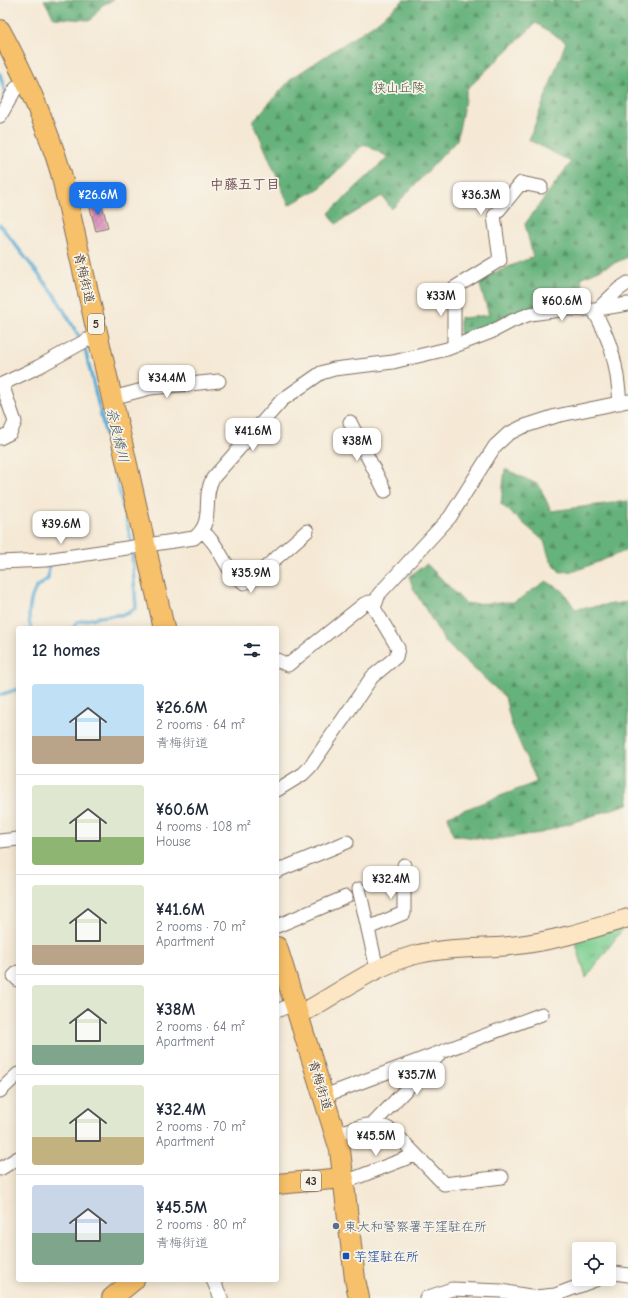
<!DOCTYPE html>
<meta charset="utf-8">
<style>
body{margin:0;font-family:"Comic Neue","Klee One",sans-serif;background:#f6f6f7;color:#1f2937;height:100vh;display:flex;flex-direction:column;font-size:15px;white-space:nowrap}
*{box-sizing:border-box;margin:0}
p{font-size:13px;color:#747a83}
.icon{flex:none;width:22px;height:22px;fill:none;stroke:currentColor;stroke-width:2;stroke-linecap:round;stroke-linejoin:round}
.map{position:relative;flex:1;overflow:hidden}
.sheet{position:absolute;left:16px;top:626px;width:263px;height:656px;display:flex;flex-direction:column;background:#fff;border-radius:4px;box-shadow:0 2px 10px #0003}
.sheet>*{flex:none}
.buttons{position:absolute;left:572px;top:1242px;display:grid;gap:8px}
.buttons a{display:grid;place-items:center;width:44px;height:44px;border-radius:4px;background:#fff;box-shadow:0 2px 10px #0003;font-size:20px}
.price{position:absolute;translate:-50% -34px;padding:0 9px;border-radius:8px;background:#fff;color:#222;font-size:13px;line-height:26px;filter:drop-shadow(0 1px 2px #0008)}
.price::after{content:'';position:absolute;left:50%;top:24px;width:12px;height:9px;margin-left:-6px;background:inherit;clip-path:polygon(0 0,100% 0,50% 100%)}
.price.current{background:#1a73e8;color:#fff}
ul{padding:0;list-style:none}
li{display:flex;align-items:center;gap:12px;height:100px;padding:0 16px}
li+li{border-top:1px solid #e0e1e3}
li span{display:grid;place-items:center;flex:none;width:112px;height:80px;border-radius:4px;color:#555}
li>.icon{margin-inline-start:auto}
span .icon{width:48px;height:48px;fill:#fffc;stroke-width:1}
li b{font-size:17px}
h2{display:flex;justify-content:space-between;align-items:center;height:48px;padding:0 16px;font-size:17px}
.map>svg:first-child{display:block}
</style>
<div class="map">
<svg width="628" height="1298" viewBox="0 0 628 1298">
<defs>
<pattern id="grass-tufts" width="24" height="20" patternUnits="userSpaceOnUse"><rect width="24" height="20" fill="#7dcf91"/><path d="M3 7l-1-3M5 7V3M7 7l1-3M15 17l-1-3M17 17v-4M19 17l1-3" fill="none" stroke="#68a876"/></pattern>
<pattern id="forest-firs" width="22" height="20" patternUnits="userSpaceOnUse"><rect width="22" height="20" fill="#66b27b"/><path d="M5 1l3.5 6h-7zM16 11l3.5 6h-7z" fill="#559164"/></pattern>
<pattern id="building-hatch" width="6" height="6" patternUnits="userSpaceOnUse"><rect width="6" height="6" fill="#d98fbb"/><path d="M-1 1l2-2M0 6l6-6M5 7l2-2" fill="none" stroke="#b17597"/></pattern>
</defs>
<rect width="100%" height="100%" fill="#f7f3e8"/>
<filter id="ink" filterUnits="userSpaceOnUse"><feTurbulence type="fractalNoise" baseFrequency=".025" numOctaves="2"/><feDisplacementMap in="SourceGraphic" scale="8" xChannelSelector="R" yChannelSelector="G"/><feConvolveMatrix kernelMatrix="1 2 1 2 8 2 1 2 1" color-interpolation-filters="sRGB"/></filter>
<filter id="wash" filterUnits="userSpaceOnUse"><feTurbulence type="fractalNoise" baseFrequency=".012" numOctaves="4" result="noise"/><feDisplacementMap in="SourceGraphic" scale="16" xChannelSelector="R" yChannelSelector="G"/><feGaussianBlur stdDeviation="0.9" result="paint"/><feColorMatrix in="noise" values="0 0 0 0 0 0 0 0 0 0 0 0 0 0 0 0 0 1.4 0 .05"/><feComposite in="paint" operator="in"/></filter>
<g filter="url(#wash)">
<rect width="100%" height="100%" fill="#f5e9d5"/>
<path fill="url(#grass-tufts)" stroke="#5c7c58" d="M627 923 586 978 575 940Z"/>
<path fill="url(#forest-firs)" stroke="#506e4c" d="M44 0H114L102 5 91 20 54 18Z
M404 0H549L551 2 553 0H628V257L581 278 586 306 490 327 460 336V317L463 318 489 315 478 279 533 257 525 224 571 162 529 140 566 42 536 23 467 89 457 140 392 209 382 196 336 224 329 213 388 157 364 144 320 188 289 205 253 121 292 78 373 25Z
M505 469 539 485 551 511 628 501V550L575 571 560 572 550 560 544 541 501 504Z
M427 564 466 604 515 602 546 581 563 591 575 609 628 602V804L541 833 490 840 453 835 448 816 537 782 511 723 505 697 446 643 414 590 409 576Z"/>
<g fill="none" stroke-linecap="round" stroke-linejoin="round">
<path stroke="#5aacd5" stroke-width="3.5" d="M0 74 5 92 4 98
M0 225 56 297 81 340
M31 628C27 618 30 596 37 587 40 584 44 582 48 579L49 565
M73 628 77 622 99 617 127 614 136 607 131 540 84 345
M0 695 18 689"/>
</g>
<g id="blocks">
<path fill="url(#building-hatch)" d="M101 201 108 228 96 231 89 204Z"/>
</g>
</g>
<g filter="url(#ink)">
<use href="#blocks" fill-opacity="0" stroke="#7c6d5e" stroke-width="1"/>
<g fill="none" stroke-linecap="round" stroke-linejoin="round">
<g stroke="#7c6d5e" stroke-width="15">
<path id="street" d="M0 116 16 88 27 81
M593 309C612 342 617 365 620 403
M598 309 619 289 628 283
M454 346V288L500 260 494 216 521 183 541 187
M0 385 38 367 87 340 99 338
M112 398 150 388 219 381
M350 422 385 491
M0 438 10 433 15 422 2 384
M202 531C215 541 221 556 230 570 234 575 240 579 244 583L250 581 307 531
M0 562 46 560 194 538C216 521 201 499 213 478L282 400 321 373 334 369 393 362 447 349 491 332 512 321 530 314 568 309H598L628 304
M277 660 288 665 364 604 370 602 376 603
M277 790 303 774 310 767 372 677 396 657 398 648 374 608 379 594 450 517 495 446 508 434 522 427 556 416 628 401
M0 841 18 839
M277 871 347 842
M359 889 377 969
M277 926 346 897
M368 928 404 913V865
M18 972 14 976 18 980
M277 1011 295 1003
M0 1091 18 1074
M324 1096 542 1014
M374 1123 439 1055
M336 1134C358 1128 372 1118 393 1131L444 1184 502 1177
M0 1169 18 1158
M345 1182 415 1155
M609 1275 615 1273 628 1275
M213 1280 221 1298
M426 1298 452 1289 501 1291 535 1297 555 1295 598 1279"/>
</g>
<g stroke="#7c6d5e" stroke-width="20">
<path id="secondary" d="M299 1015C336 995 370 968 411 956 443 947 478 949 510 946 551 942 589 930 628 918"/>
</g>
<g stroke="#7c6d5e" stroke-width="22">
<path id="primary" d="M0 30C25 76 46 123 61 173L164 628
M277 947 340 1150 355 1279 359 1298
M277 1184 344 1178
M112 1298 134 1280"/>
</g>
<use href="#street" stroke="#fff" stroke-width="13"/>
<use href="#secondary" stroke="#fce6c4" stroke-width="18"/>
<use href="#primary" stroke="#f7c06b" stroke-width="20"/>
</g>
</g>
<circle fill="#5c6f8a" stroke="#f7f3e8" stroke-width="1.5" cx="336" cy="1226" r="4"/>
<rect fill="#1a4fb4" stroke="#f7f3e8" stroke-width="1.5" x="342" y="1252" width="8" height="8" rx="2"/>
<g text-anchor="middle" stroke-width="3.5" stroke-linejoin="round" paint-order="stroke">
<g fill="#f7f3e8" stroke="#73665b" stroke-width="1">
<rect x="88" y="314" width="16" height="20" rx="3"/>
<rect x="301" y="1171" width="20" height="20" rx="3"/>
</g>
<g font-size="12" font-weight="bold" fill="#3b2a1e">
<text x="96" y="328">5</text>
<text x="311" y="1185">43</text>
</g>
<g font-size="13" fill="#4c533b" stroke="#f7f3e8">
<text x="399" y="92">狭山丘陵</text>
</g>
<g font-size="13" fill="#3b2a1e" stroke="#f7f3e8">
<text transform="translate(85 278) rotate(77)" y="5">青梅街道</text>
<text transform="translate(321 1085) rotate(73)" y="5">青梅街道</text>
</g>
<g font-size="13" fill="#4e5e75" stroke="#f7f3e8" text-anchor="start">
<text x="344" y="1231">東大和警察署芋窪駐在所</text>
</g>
<g font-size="13" fill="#164399" stroke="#f7f3e8" text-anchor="start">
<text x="354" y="1261">芋窪駐在所</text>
</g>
<g font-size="14" font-weight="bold" fill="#724d55" stroke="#f7f3e8">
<text x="245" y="189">中藤五丁目</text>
</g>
<g font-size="14" font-style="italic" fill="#46585e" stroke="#f7f3e8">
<text transform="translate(118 435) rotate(77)" y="5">奈良橋川</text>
</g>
</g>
</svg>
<div class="buttons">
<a><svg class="icon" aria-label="locate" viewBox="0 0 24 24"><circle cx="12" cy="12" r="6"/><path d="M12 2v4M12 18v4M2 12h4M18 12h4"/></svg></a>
</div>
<b class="price current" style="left:98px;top:216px">¥26.6M</b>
<b class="price" style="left:481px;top:216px">¥36.3M</b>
<b class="price" style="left:441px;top:317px">¥33M</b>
<b class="price" style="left:562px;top:322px">¥60.6M</b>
<b class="price" style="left:167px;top:399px">¥34.4M</b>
<b class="price" style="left:253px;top:452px">¥41.6M</b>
<b class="price" style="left:357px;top:462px">¥38M</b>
<b class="price" style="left:61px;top:545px">¥39.6M</b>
<b class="price" style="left:251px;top:594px">¥35.9M</b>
<b class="price" style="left:391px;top:900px">¥32.4M</b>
<b class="price" style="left:417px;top:1096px">¥35.7M</b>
<b class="price" style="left:376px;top:1157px">¥45.5M</b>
<section class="sheet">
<h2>12 homes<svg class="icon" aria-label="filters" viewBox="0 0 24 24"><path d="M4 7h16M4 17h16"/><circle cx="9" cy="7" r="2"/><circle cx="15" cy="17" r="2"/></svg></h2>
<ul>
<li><span style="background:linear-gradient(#bfe0f5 65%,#b9a48a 0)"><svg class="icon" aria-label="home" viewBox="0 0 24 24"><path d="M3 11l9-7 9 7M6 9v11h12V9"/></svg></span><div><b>¥26.6M</b><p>2 rooms · 64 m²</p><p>青梅街道</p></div></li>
<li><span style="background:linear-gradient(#dfe7d0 65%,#8fb573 0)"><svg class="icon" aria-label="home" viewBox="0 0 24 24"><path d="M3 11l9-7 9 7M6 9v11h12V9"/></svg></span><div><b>¥60.6M</b><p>4 rooms · 108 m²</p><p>House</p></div></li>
<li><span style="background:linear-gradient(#dfe7d0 75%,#b9a48a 0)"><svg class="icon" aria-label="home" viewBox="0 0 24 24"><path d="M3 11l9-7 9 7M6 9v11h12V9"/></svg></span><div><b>¥41.6M</b><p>2 rooms · 70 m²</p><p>Apartment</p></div></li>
<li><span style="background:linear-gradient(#dfe7d0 75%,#7fa58c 0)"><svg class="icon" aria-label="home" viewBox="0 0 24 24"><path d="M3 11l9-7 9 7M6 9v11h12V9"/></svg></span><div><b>¥38M</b><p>2 rooms · 64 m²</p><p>Apartment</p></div></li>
<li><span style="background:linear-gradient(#dfe7d0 65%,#c2b280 0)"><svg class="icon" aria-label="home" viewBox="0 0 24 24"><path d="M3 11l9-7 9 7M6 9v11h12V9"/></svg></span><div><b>¥32.4M</b><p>2 rooms · 70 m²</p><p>Apartment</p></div></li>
<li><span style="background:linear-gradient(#c9d6e8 60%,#7fa58c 0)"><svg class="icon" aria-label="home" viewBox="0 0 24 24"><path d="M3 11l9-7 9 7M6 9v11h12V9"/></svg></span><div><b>¥45.5M</b><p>2 rooms · 80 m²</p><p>青梅街道</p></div></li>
</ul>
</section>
</div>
